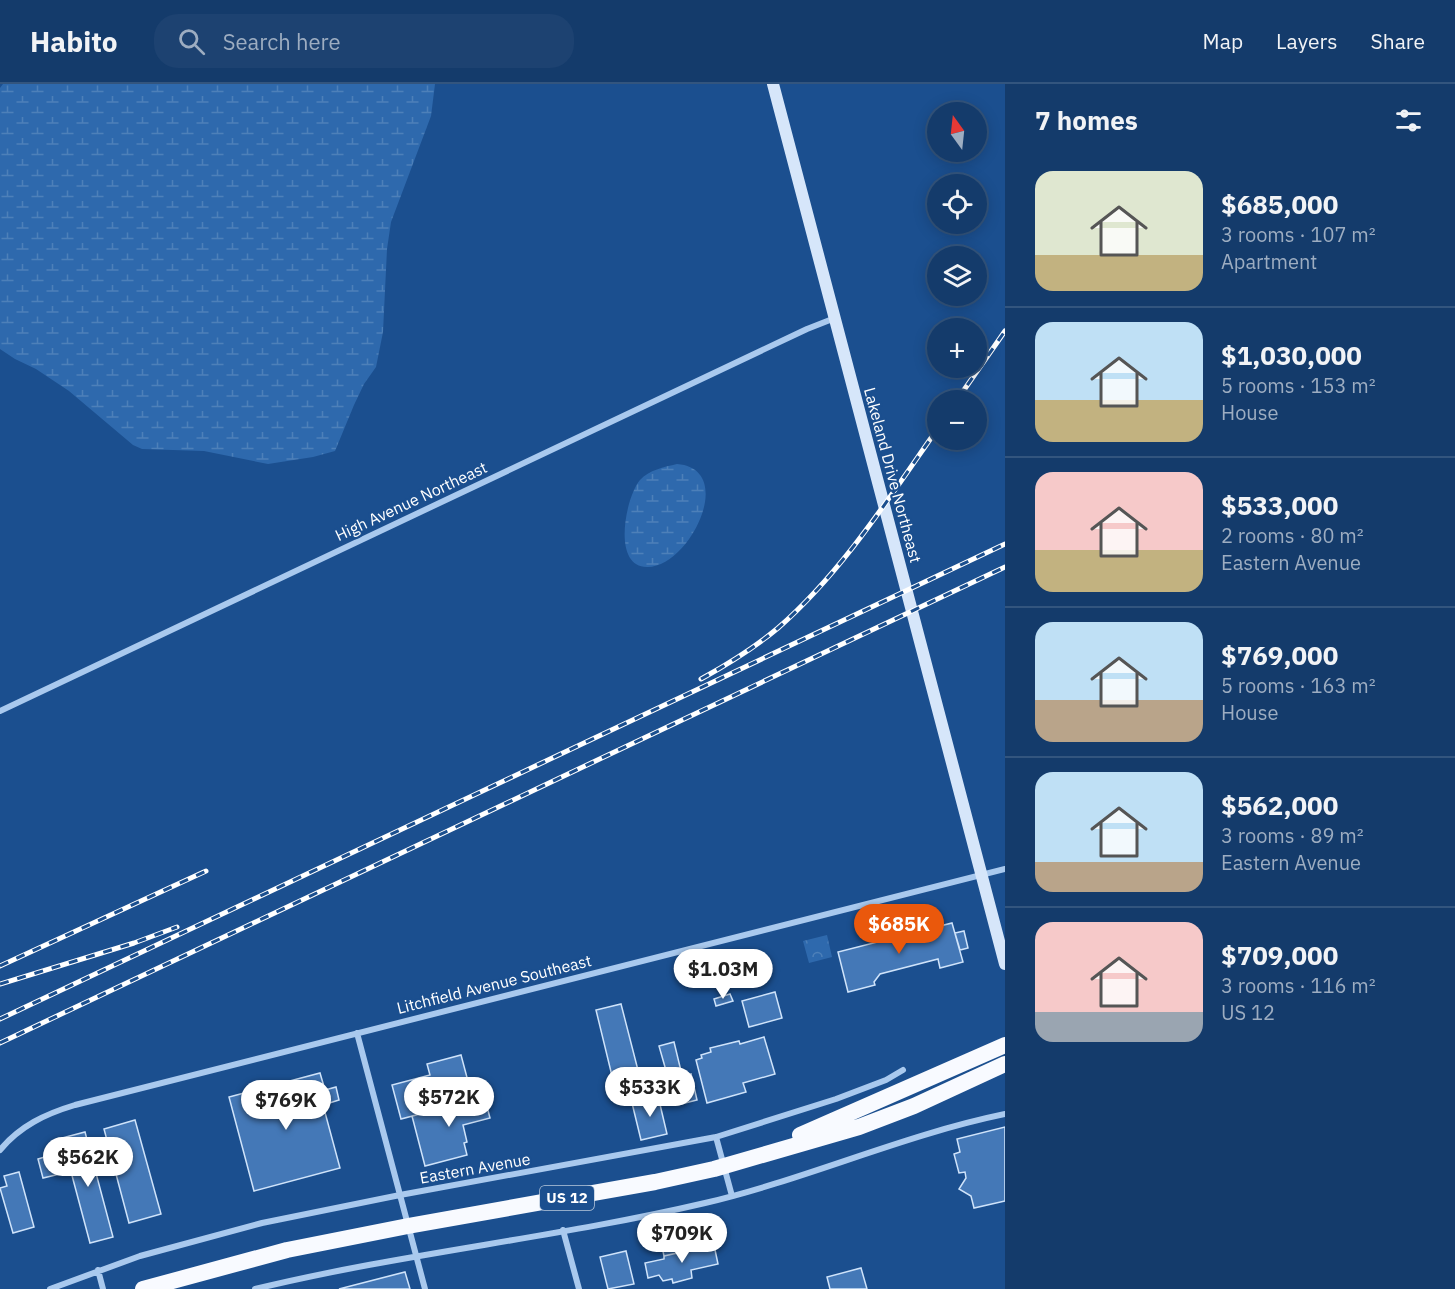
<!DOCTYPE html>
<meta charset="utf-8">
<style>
body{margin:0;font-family:"IBM Plex Sans",sans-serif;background:#1d4271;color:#f1f3f6;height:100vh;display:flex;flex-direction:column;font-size:22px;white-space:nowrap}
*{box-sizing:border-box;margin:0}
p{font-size:20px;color:#9dadc1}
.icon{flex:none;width:33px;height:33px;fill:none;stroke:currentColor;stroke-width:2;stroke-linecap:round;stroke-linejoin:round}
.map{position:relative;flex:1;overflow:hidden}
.panel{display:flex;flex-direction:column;background:#143b6b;width:450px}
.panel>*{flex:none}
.needle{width:39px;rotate:345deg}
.controls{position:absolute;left:927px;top:18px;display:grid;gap:12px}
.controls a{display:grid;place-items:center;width:60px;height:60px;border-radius:50%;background:#143b6b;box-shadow:0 3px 15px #0003,0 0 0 2px #33557e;font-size:30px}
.price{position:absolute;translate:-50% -51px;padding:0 14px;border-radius:21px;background:#fff;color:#222;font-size:20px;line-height:39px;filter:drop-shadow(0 2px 3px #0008)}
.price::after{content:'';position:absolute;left:50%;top:36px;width:18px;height:14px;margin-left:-9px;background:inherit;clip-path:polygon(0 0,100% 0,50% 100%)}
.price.selected{background:#ea580c;color:#fff}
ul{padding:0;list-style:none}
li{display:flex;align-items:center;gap:18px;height:150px;padding:0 30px}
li+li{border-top:2px solid #33557e}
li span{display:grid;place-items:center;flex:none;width:168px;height:120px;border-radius:18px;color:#555}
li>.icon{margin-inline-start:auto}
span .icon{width:72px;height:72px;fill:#fffc;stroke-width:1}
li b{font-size:26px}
h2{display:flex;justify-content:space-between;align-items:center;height:72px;padding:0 30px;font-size:26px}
header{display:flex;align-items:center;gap:36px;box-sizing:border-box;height:84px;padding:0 30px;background:#143b6b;border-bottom:2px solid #33557e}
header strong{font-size:28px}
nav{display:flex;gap:33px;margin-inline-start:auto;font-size:21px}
.search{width:420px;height:54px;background:#1d4271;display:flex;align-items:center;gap:15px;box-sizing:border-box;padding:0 21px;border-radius:24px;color:#9dadc1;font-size:22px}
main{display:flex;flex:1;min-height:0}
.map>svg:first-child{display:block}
</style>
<header>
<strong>Habito</strong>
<div class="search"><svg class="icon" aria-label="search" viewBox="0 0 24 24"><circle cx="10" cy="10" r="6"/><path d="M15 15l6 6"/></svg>Search here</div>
<nav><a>Map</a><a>Layers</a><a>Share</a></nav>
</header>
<main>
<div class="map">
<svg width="1005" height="1205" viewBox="0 0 1005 1205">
<defs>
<pattern id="wetland-marsh" width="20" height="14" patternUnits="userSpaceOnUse" patternTransform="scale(1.5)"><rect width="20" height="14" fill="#2e69ad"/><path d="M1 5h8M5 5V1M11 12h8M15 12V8" fill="none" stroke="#4d80b9"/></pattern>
<pattern id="park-crowns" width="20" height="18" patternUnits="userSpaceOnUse" patternTransform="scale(1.5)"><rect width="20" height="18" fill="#2e69ad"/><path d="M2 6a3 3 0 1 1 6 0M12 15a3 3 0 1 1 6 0" fill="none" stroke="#4d80b9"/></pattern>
</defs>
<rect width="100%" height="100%" fill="#1b4f8f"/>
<path fill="url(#wetland-marsh)" d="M3 0H435L431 32 391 138 387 165 383 248 376 283 364 300 354 321 335 367 313 373 268 380 204 367 142 365 133 361 69 307 36 285 15 275 0 265V4Z
M677 380C738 385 689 484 647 483 611 483 626 412 640 396 649 386 664 383 677 380Z"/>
<path fill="url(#park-crowns)" d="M827 851 832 873 809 879 803 857Z"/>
<path fill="#4478b7" stroke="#cfe3fa" stroke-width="1.5" d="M952 839 963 878 940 884 938 875 880 890 874 898 875 901 848 908 838 868Z
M964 847 968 864 960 866 955 849Z
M775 908 782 934 749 943 742 917Z
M730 910 733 917 716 922 714 915Z
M621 920 640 994 614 1000 596 926Z
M764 953 775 990 743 999 746 1008 707 1019 696 976 702 974 701 971 711 968 710 964 739 957 740 960Z
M674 958 681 987 667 990 659 962Z
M461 971 473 1016 401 1035 392 1001 430 991 427 980Z
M320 989 325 1006 336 1003 339 1016 323 1021 340 1084 254 1107 229 1013Z
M691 990 697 1016 677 1021 670 995Z
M654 995 658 1012 632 1019 629 1008 637 1006 636 1000Z
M481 1000 490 1034 463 1041 467 1058 464 1059 467 1071 425 1082 412 1032 473 1016 469 1003Z
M658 1012 667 1050 641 1056 632 1019Z
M135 1036 161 1130 129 1139 104 1045Z
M1005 1043V1117L974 1124 971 1112 959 1105 966 1094 965 1088 959 1089 954 1070 960 1068 957 1055Z
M85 1048 113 1153 90 1159 62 1054Z
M58 1069 64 1089 43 1094 38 1075Z
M19 1088 34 1143 13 1149 0 1104 7 1102 4 1092Z
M679 1140 685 1167 664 1172 658 1144Z
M714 1161 718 1180 691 1186 692 1194 673 1199 672 1195 663 1197 659 1191 648 1194 645 1179 664 1175V1172Z
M626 1167 634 1200 608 1205 600 1173Z
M861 1184 867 1205H830L827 1193Z
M405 1188 410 1205H339Z"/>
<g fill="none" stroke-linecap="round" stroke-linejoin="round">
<path stroke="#a9c9ee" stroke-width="6" d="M0 627 807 245 835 234
M357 949 425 1205
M716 1053 732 1112
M0 1066C20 1042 45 1030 75 1021L1005 785
M563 1146 579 1205
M98 1186 103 1205
M50 1205 140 1172 262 1139 400 1111 716 1053 836 1015 886 996 903 986
M255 1205C404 1169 556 1154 705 1119 807 1095 903 1051 1005 1030"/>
<path stroke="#d6e6fa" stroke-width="12" d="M773 0 1005 880"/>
<path stroke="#f8faff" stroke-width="16" d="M800 1051 1005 961
M143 1205 287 1166 408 1142 655 1098 714 1085 859 1043 914 1022 1005 980"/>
<g stroke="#fff" stroke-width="5">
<path id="rail" d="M957 316 1005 247
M701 595C728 580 754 564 778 544 842 488 889 414 938 344
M0 882 206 787
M0 900 134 859 177 843
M0 935 1005 460
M0 959 1005 483"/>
</g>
<use href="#rail" stroke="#1b4f8f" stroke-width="3" stroke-dasharray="9" stroke-linecap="butt"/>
</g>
<g text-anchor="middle" stroke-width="4.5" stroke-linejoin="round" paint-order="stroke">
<rect fill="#1b4f8f" stroke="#bbcadd" stroke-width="1.5" x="540" y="1102" width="54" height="24" rx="4.5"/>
<g font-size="15" font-weight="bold" fill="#fff">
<text x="567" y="1119">US 12</text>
</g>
<g font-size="16" fill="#fff" stroke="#1b4f8f">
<text transform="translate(893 391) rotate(75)" y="6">Lakeland Drive Northeast</text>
<text transform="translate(411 417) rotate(-25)" y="6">High Avenue Northeast</text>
<text transform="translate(494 900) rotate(-14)" y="6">Litchfield Avenue Southeast</text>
<text transform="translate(475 1084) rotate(-10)" y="6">Eastern Avenue</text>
</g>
</g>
</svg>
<div class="controls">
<a><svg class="needle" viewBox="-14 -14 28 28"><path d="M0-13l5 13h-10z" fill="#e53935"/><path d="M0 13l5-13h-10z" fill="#9dadc1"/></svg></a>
<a><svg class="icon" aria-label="locate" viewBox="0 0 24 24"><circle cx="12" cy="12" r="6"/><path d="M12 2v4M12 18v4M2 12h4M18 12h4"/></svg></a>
<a><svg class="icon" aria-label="layers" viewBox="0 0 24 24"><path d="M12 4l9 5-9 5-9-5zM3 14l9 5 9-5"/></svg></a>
<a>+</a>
<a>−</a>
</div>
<b class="price selected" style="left:899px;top:871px">$685K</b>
<b class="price" style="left:723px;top:916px">$1.03M</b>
<b class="price" style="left:650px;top:1034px">$533K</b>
<b class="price" style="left:449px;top:1044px">$572K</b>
<b class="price" style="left:286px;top:1047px">$769K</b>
<b class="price" style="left:88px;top:1104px">$562K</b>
<b class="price" style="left:682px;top:1180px">$709K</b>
</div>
<section class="panel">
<h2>7 homes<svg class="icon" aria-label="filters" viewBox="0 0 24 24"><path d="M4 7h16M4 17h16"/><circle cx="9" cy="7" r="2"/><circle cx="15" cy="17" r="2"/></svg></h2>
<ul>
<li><span style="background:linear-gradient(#dfe7d0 70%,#c2b280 0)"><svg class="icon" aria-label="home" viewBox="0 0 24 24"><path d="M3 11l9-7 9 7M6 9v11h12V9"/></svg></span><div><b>$685,000</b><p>3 rooms · 107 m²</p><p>Apartment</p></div></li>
<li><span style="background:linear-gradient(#bfe0f5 65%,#c2b280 0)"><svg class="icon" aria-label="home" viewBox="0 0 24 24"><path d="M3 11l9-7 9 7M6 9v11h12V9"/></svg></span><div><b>$1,030,000</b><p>5 rooms · 153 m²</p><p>House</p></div></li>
<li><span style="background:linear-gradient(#f6c9c9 65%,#c2b280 0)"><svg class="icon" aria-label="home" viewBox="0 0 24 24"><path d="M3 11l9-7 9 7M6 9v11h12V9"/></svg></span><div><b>$533,000</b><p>2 rooms · 80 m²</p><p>Eastern Avenue</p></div></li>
<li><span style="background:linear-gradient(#bfe0f5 65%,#b9a48a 0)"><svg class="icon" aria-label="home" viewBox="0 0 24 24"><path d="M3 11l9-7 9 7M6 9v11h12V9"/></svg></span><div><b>$769,000</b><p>5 rooms · 163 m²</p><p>House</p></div></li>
<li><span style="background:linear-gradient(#bfe0f5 75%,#b9a48a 0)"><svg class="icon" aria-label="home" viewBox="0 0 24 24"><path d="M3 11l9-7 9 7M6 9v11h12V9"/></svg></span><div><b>$562,000</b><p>3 rooms · 89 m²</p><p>Eastern Avenue</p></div></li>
<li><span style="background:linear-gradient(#f6c9c9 75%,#9aa5b1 0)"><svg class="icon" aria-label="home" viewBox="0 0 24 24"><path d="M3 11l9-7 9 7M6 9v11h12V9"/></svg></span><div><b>$709,000</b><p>3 rooms · 116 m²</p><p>US 12</p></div></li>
</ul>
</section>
</main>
